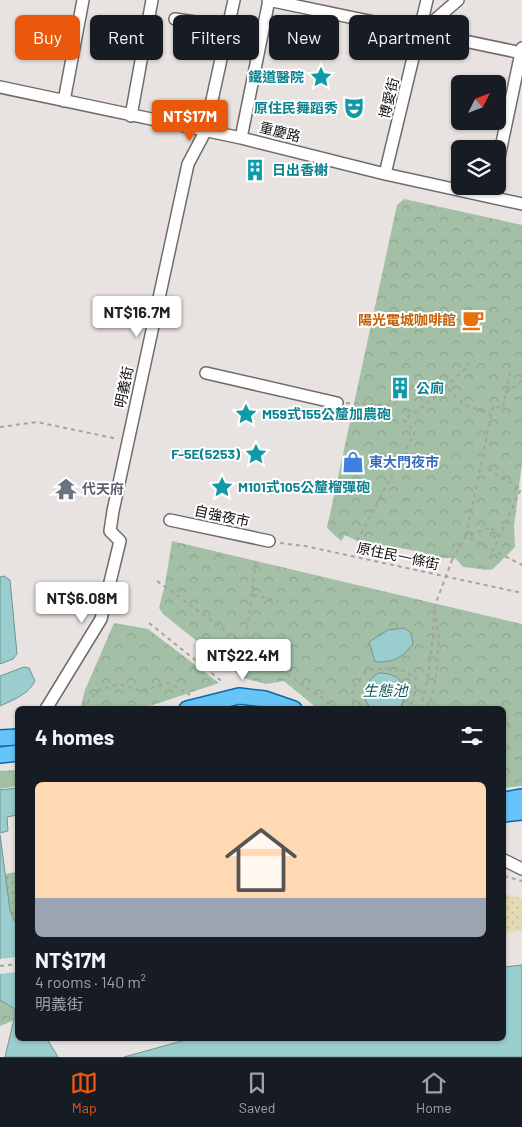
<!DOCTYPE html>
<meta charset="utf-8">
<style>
body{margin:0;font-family:Barlow,"Noto Sans TC",sans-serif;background:#242831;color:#f1f3f6;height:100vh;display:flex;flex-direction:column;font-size:19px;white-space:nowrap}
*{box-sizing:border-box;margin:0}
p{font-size:16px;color:#9ea1a6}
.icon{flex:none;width:28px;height:28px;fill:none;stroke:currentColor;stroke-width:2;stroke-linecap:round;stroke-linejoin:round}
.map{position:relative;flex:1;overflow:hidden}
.sheet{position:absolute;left:15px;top:706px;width:491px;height:335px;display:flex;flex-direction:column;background:#171b24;border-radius:8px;box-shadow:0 1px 4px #0004}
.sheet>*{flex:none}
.guide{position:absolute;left:15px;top:15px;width:492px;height:45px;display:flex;gap:10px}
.needle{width:32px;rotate:48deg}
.fabs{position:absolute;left:451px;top:75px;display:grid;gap:10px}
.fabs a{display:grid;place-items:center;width:55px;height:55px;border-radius:8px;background:#171b24;box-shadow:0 1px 4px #0004;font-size:25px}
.price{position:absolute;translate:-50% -42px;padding:0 11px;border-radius:5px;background:#fff;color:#222;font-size:16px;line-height:32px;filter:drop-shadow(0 1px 2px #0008)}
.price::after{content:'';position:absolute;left:50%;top:30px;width:15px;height:11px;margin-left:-8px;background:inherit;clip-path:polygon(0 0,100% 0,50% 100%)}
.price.on{background:#ea580c;color:#fff}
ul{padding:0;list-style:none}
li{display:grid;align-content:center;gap:10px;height:265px;padding:0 20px}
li+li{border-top:1px solid #363941}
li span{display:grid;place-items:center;height:155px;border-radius:8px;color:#555}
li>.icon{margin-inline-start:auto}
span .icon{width:90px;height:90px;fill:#fffc;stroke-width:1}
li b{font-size:21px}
h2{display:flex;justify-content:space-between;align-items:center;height:60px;padding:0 20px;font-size:21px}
.chip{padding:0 18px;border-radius:8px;background:#171b24;box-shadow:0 1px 4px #0004;font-size:18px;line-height:45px}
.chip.on{background:#ea580c;color:#fff}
.dock{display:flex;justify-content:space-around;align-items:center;height:70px;border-top:1px solid #363941;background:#171b24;font-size:14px;color:#9ea1a6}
.dock a{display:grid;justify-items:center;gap:2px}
.dock .on{color:#ea580c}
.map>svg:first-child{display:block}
</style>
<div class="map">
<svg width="522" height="1057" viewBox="0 0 522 1057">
<defs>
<pattern id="grass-dots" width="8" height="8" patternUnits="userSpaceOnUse" patternTransform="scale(1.25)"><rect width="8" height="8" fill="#a3c0a6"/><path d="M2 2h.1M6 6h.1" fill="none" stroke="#8ba48e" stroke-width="1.8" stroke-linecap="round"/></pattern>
<pattern id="sand-dots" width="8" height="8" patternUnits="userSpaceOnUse" patternTransform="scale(1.25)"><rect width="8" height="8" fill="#e4dbb6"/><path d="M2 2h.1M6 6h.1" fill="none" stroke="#c3bb9b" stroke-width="1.8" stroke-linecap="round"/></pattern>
<pattern id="park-crowns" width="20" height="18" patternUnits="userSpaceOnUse" patternTransform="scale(1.25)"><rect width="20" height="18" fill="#a3c0a6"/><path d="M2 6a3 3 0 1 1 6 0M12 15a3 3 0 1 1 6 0" fill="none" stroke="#8ba48e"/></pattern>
</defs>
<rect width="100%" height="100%" fill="#e8e3e0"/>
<path fill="url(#grass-dots)" d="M17 872V926L10 910 5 874Z"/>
<path fill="url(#sand-dots)" d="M504 893 522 899V931L504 932Z"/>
<path fill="url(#park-crowns)" d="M404 199 522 225V463L514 526 515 547 493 569 489 570 463 567 455 558H436L422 552 355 540 345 535 341 541 327 528 397 205Z
M172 541 522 624V786L504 788V709H318L284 681 266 684 243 678 163 614 159 608 165 584Z
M114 623 148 629 219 683 153 705 127 709H80L85 690Z
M16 770 17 786 0 789V771Z
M0 915 18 931 17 1019 0 1026Z"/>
<path fill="#9acdcd" stroke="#719494" d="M4 576 10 580 17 654 13 659 0 664V577Z
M404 628 411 633 413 644C401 659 394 662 375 662L369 642 388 630Z
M24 667 29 668 35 681C29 694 13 700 0 706V676Z
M378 673C395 673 401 678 406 694L400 709H371C359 694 364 684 378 673Z
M17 788V815L7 817 8 831 0 833V790Z
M0 835 10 910 17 926 18 1039H47L58 1057H5L15 1015V1009L0 1000Z
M522 965V1057H124L189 1039H504V967Z"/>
<path fill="#e8e3e0" d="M17 957V972L0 974V959Z"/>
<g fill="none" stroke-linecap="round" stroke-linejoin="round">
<g stroke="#716c69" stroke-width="14">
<path id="minor" d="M268 0 522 53
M175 19 228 27
M421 32 458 0
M0 87 241 138 385 174 522 204
M64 101 83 0
M131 116 152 0
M241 138 269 0
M498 162 522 48
M385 174 427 0
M206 373 337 403
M170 520 269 541
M46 709 101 619 120 541 110 531 113 511 188 164 205 132 234 0
M504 860 522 869"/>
</g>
<g stroke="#066ba4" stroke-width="18">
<path id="major" d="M187 709 239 696 265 699 294 709
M0 738 18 737
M0 755 18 753
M504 800 522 797
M504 814 522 812"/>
</g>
<path stroke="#a6a2a0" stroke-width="2" stroke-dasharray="4 4" stroke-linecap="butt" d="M506 393 522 381
M346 403 393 405 416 383 446 387 465 405 491 414
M0 427 37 422 118 439
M488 469 521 489 496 544 492 527 466 536 493 406 503 408 510 372
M357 541 415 432 404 420 432 400 465 369 469 363
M280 543 305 546 522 593
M452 560 466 536 522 565
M157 581 245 645 338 709
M253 595 278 601
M149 623 224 683
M245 645 256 561
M82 709 97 691 119 684 141 691 169 683 190 695
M357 709 354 706 352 689 367 670 398 668 416 678 414 697 409 709
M420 709C429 677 433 646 434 613
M429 709 436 677 439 638 434 608
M504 876 522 881
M0 966 18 964"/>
<use href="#minor" stroke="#fff" stroke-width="11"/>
<use href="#major" stroke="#66c4f8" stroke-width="15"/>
<path stroke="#a6a2a0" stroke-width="2" stroke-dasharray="4 4" stroke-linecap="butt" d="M434 608 452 560"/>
</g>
<defs>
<g id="sight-bare" transform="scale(1.725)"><path d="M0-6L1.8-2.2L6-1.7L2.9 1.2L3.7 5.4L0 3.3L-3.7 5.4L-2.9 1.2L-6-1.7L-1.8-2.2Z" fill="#0f9aa8" stroke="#fff" stroke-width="2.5" paint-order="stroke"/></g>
<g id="theatre-bare" transform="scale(1.725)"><path d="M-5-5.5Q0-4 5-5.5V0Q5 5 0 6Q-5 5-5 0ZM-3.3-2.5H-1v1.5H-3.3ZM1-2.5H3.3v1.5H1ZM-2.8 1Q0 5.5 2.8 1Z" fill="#0f9aa8" stroke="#fff" stroke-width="2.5" paint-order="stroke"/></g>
<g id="building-bare" transform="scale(1.725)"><path d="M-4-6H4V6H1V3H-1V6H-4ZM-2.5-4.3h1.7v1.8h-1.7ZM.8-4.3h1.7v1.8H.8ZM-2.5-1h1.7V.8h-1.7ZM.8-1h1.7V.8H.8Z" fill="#0f9aa8" stroke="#fff" stroke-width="2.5" paint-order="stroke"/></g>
<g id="cafe-bare" transform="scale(1.725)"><path d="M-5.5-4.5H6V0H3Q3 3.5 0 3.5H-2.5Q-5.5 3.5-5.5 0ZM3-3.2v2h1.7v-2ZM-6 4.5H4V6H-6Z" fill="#e8710a" stroke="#fff" stroke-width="2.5" paint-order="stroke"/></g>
<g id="shop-bare" transform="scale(1.725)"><path d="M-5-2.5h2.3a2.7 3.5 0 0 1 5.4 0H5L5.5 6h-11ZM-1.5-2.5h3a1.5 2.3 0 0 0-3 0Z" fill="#3f7fe0" stroke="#fff" stroke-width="2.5" paint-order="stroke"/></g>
<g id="temple-bare" transform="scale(1.725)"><path d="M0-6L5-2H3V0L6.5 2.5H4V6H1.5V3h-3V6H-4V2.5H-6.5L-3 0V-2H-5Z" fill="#6b7280" stroke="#fff" stroke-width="2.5" paint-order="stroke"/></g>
</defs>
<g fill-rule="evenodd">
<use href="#sight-bare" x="321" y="77"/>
<use href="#theatre-bare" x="354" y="108"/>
<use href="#building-bare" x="255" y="170"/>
<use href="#cafe-bare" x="473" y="320"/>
<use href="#building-bare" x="400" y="388"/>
<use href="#sight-bare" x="246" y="414"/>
<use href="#sight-bare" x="256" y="454"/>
<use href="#shop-bare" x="353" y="462"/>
<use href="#sight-bare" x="222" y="487"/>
<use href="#temple-bare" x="66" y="489"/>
</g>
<g text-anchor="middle" stroke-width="4" stroke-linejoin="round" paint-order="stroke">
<g font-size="14" font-weight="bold" fill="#0d838f" stroke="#fff" text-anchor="start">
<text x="304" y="82" text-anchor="end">鐵道醫院</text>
<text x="338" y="113" text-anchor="end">原住民舞蹈秀</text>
<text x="272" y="175">日出香榭</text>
<text x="416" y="393">公廁</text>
<text x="262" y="419">M59式155公釐加農砲</text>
<text x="240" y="459" text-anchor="end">F-5E(5253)</text>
<text x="238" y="492">M101式105公釐榴彈砲</text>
</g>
<g font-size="14" fill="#110f0e" stroke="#fff">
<text transform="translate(389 98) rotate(-76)" y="5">博愛街</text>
<text transform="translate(280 132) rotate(14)" y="5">重慶路</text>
<text transform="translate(124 387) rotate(-78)" y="5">明義街</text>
<text transform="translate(222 516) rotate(12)" y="5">自強夜市</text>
<text transform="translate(398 556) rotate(12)" y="5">原住民一條街</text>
</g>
<g font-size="14" font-weight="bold" fill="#c56008" stroke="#fff" text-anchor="end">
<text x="456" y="325">陽光電城咖啡館</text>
</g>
<g font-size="14" font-weight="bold" fill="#366cbe" stroke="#fff" text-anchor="start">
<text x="369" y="467">東大門夜市</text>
</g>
<g font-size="14" font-weight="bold" fill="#5b616d" stroke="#fff" text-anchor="start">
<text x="82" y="494">代天府</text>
</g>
<g font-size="15" font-style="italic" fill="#0f585a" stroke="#fff">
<text x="385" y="696">生態池</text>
</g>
</g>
</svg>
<div class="fabs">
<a><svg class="needle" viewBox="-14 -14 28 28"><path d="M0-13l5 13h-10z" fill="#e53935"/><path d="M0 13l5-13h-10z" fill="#9ea1a6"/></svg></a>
<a><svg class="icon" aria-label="layers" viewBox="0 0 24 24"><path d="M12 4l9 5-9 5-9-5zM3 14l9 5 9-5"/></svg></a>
</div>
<b class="price on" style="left:190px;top:142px">NT$17M</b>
<b class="price" style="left:137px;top:338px">NT$16.7M</b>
<b class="price" style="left:82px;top:624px">NT$6.08M</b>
<b class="price" style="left:243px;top:681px">NT$22.4M</b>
<div class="guide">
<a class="chip on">Buy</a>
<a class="chip">Rent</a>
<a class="chip">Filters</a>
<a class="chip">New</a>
<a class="chip">Apartment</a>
</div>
<section class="sheet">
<h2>4 homes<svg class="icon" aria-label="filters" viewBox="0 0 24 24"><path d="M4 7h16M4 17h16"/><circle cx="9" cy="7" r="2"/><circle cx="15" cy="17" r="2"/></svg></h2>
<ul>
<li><span style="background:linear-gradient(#ffd9b3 75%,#9aa5b1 0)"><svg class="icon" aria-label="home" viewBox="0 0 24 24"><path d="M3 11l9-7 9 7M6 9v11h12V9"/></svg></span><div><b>NT$17M</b><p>4 rooms · 140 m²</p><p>明義街</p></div></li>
</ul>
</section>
</div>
<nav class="dock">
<a class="on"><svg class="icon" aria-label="map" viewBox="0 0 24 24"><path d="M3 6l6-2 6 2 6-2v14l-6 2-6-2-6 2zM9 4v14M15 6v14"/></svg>Map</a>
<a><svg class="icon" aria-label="saved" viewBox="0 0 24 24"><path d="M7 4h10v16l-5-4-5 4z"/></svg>Saved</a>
<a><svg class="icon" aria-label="home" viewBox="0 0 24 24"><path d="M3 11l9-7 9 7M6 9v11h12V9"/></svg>Home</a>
</nav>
